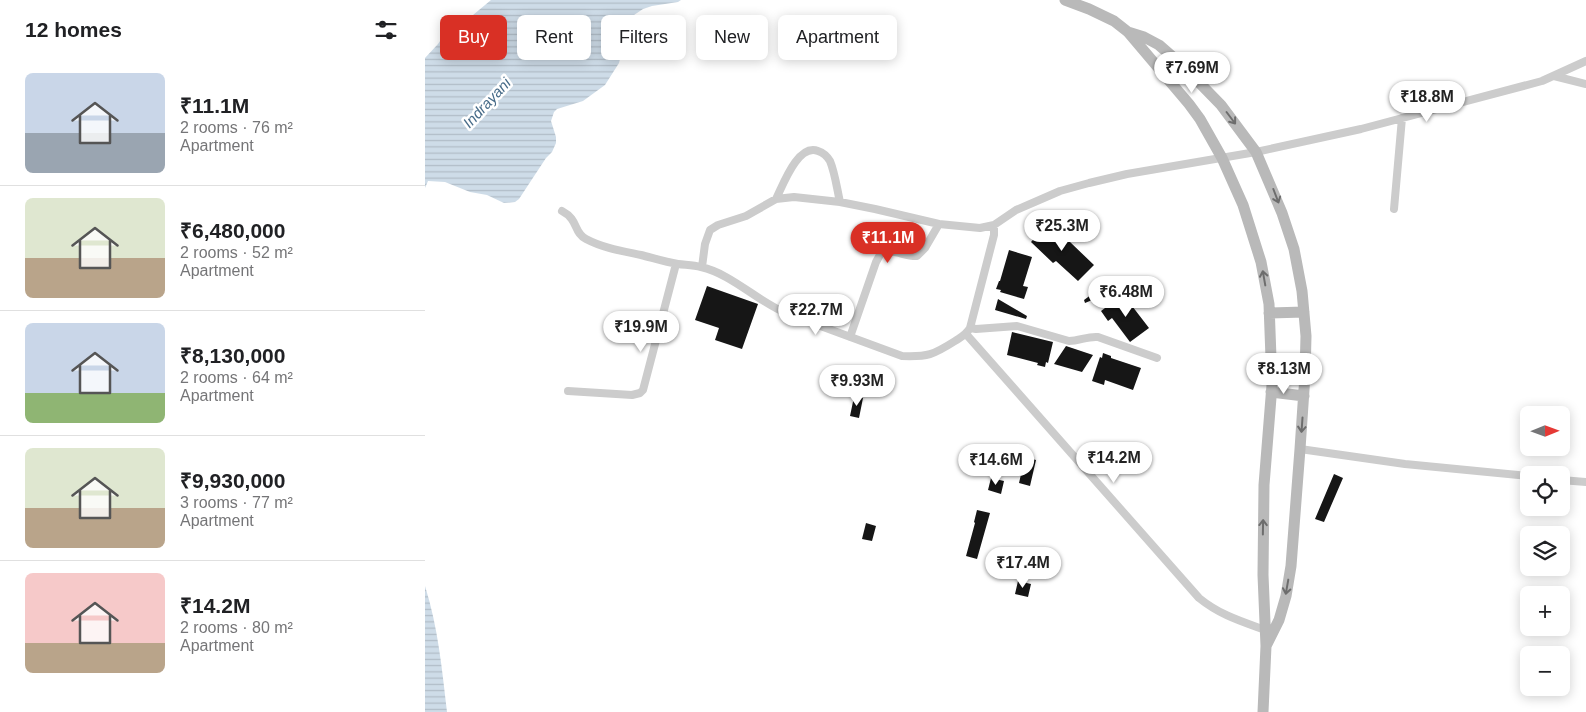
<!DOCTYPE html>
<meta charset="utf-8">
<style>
body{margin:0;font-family:Arial,sans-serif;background:#f6f6f6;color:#202124;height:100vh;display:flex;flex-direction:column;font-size:19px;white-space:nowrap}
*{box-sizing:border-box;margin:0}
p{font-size:16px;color:#757577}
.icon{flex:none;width:28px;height:28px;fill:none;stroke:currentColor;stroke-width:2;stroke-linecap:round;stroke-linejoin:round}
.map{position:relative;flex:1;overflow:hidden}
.side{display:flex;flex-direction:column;background:#fff;width:425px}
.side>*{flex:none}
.top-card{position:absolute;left:15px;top:15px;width:475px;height:45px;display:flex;gap:10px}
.needle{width:32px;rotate:89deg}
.tools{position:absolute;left:1095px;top:406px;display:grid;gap:10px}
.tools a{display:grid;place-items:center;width:50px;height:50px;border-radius:8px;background:#fff;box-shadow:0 2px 12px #0003;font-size:25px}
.price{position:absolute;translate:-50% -42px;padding:0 11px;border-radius:18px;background:#fff;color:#222;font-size:16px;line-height:32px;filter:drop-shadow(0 1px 2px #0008)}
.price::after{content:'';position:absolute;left:50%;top:30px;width:15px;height:11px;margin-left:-8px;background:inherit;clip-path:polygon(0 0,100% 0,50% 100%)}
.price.current{background:#d93025;color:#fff}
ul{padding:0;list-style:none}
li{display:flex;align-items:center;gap:15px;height:125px;padding:0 25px}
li+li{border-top:1px solid #e0e0e0}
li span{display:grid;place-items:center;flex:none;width:140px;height:100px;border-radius:8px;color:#555}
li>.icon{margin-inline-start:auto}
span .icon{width:60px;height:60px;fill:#fffc;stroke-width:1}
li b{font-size:21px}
h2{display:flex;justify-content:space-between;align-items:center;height:60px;padding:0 25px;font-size:21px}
.tag{padding:0 18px;border-radius:8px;background:#fff;box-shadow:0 2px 12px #0003;font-size:18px;line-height:45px}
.tag.current{background:#d93025;color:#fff}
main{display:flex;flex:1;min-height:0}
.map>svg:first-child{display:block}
</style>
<main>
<section class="side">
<h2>12 homes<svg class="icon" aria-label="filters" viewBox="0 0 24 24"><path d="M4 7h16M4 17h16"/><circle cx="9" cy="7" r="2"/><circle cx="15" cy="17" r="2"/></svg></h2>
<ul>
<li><span style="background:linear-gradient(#c9d6e8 60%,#9aa5b1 0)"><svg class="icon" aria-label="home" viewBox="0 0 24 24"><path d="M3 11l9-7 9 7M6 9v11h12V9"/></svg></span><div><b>₹11.1M</b><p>2 rooms · 76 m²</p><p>Apartment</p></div></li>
<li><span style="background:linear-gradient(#dfe7d0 60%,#b9a48a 0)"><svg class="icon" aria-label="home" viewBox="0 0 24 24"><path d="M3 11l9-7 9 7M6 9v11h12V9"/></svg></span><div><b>₹6,480,000</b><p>2 rooms · 52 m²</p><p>Apartment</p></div></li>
<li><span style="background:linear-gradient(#c9d6e8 70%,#8fb573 0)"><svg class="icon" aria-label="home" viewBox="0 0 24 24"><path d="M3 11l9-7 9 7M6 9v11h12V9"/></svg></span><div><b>₹8,130,000</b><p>2 rooms · 64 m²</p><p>Apartment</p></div></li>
<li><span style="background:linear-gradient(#dfe7d0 60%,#b9a48a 0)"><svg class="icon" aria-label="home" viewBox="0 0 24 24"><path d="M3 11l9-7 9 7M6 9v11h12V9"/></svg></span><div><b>₹9,930,000</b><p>3 rooms · 77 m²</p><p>Apartment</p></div></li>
<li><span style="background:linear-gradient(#f6c9c9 70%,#b9a48a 0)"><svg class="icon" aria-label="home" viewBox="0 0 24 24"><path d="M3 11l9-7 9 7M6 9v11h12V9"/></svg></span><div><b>₹14.2M</b><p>2 rooms · 80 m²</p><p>Apartment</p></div></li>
</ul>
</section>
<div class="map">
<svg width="1161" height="712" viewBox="0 0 1161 712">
<defs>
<pattern id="water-rules" width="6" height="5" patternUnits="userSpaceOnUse" patternTransform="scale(1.25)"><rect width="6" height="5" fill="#cedce8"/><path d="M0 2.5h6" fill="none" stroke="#b1bdc7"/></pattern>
</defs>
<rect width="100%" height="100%" fill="#fff"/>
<path fill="url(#water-rules)" d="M66 0H256L253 2 227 6 218 9 209 15 207 23 208 34 204 47 196 55 194 63 180 85 158 101 132 109 129 112 126 121 131 137V143L127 152 121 158 94 199 90 202 79 203 62 195 45 192 20 182 3 181 0 188V58L13 44 20 34 48 15Z
M0 586C13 627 17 669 22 712H0Z"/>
<path fill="#161616" d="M623 224 637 239 640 235 647 241 645 242 669 265 653 281 631 261 628 263 606 242Z
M584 250 607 257 598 286 603 287 599 299 575 292 576 290 571 289 574 281H575Z
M685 281 691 290 660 303 659 300Z
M282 286 333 304 317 349 290 340 294 328 270 320Z
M700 294 706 301 704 302 724 328 705 342 687 318 683 321 676 311 696 296 697 297Z
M573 299 602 316 601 319 570 310Z
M587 332 628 342 623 363 621 362 620 367 612 365 613 363 582 355Z
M641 346 668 355 657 372 629 364Z
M678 353 686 356V358L716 368 708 390 680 380 679 385 667 381 675 357 677 358Z
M429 397 438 398 434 418 425 416Z
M600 457 611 460 605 486 594 483Z
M909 474 918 478 899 522 890 519Z
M566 478 579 481 576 494 563 490Z
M552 510 565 513 552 559 541 556 550 523 549 522Z
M441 523 451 526 447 541 437 539Z
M593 581 606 584 603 597 590 594Z"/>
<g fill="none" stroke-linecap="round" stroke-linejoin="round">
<path stroke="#ccc" stroke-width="8" d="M1129 76 1161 84
M351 199C358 185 373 143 393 151 399 153 402 156 405 161 410 173 412 189 415 202
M969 209 977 118
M137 211C154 220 148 232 161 239 178 248 197 251 216 255 228 258 240 262 253 264 260 265 268 265 276 267 307 274 333 302 363 314L477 356C503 357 508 355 530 341 536 337 541 335 545 328L569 235V225
M277 267 280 244 285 230 293 225 321 216 351 199 369 197 415 202 450 209 514 224 555 228 569 225 591 210 635 191 664 183 702 174 831 152 936 129 1117 81 1161 61
M545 328 551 329 592 326 644 341C654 341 663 336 673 337L732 358
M541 334 774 598C795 615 815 621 840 630
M425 337 451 262 456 253C468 248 480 257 492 256L500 248 514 224
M143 391 207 395 215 393 218 390 251 264
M875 449 980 464 1104 476
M1136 480 1161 482"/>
<path stroke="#b9b9b9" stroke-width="11" d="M640 0 664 9 689 21 703 32 764 104 775 119 797 158 818 205 836 262 844 304 847 385 839 485 838 575 841 646 838 712
M703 32 719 37 734 45 758 66 796 105 831 152 857 213 869 249 877 291 881 336 880 375 875 449 866 566 861 596 854 620 841 646
M844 313 879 312
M846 392 879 396"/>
</g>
<defs><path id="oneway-shaft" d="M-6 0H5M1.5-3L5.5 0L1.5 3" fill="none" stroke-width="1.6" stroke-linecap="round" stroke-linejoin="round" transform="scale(1.25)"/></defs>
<g stroke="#6d6d6d">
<use href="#oneway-shaft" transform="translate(806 118) rotate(53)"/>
<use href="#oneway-shaft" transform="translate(851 196) rotate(69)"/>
<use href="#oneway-shaft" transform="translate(839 278) rotate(-100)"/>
<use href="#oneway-shaft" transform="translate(877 425) rotate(94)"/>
<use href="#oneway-shaft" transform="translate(838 527) rotate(-89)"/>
<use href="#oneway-shaft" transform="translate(862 587) rotate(100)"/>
</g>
<g text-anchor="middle" stroke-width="5" stroke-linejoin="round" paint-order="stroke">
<g font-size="15" font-style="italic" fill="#476b88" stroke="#fff">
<text transform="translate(62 103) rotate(-47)" y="5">Indrayani</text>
</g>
</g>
</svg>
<div class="tools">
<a><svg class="needle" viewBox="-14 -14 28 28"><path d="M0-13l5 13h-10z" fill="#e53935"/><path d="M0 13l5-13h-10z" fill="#757577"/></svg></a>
<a><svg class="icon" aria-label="locate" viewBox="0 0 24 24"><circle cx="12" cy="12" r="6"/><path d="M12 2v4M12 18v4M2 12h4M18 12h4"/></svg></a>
<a><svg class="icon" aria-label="layers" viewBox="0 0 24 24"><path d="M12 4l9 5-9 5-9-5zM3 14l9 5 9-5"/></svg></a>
<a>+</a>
<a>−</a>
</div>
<b class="price" style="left:767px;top:94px">₹7.69M</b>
<b class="price" style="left:1002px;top:123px">₹18.8M</b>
<b class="price" style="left:637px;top:252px">₹25.3M</b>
<b class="price current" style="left:463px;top:264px">₹11.1M</b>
<b class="price" style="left:701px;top:318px">₹6.48M</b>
<b class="price" style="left:391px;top:336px">₹22.7M</b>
<b class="price" style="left:216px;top:353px">₹19.9M</b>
<b class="price" style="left:859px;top:395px">₹8.13M</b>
<b class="price" style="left:432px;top:407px">₹9.93M</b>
<b class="price" style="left:689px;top:484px">₹14.2M</b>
<b class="price" style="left:571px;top:486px">₹14.6M</b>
<b class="price" style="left:598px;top:589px">₹17.4M</b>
<div class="top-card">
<a class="tag current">Buy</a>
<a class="tag">Rent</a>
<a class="tag">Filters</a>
<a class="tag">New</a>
<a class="tag">Apartment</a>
</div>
</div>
</main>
